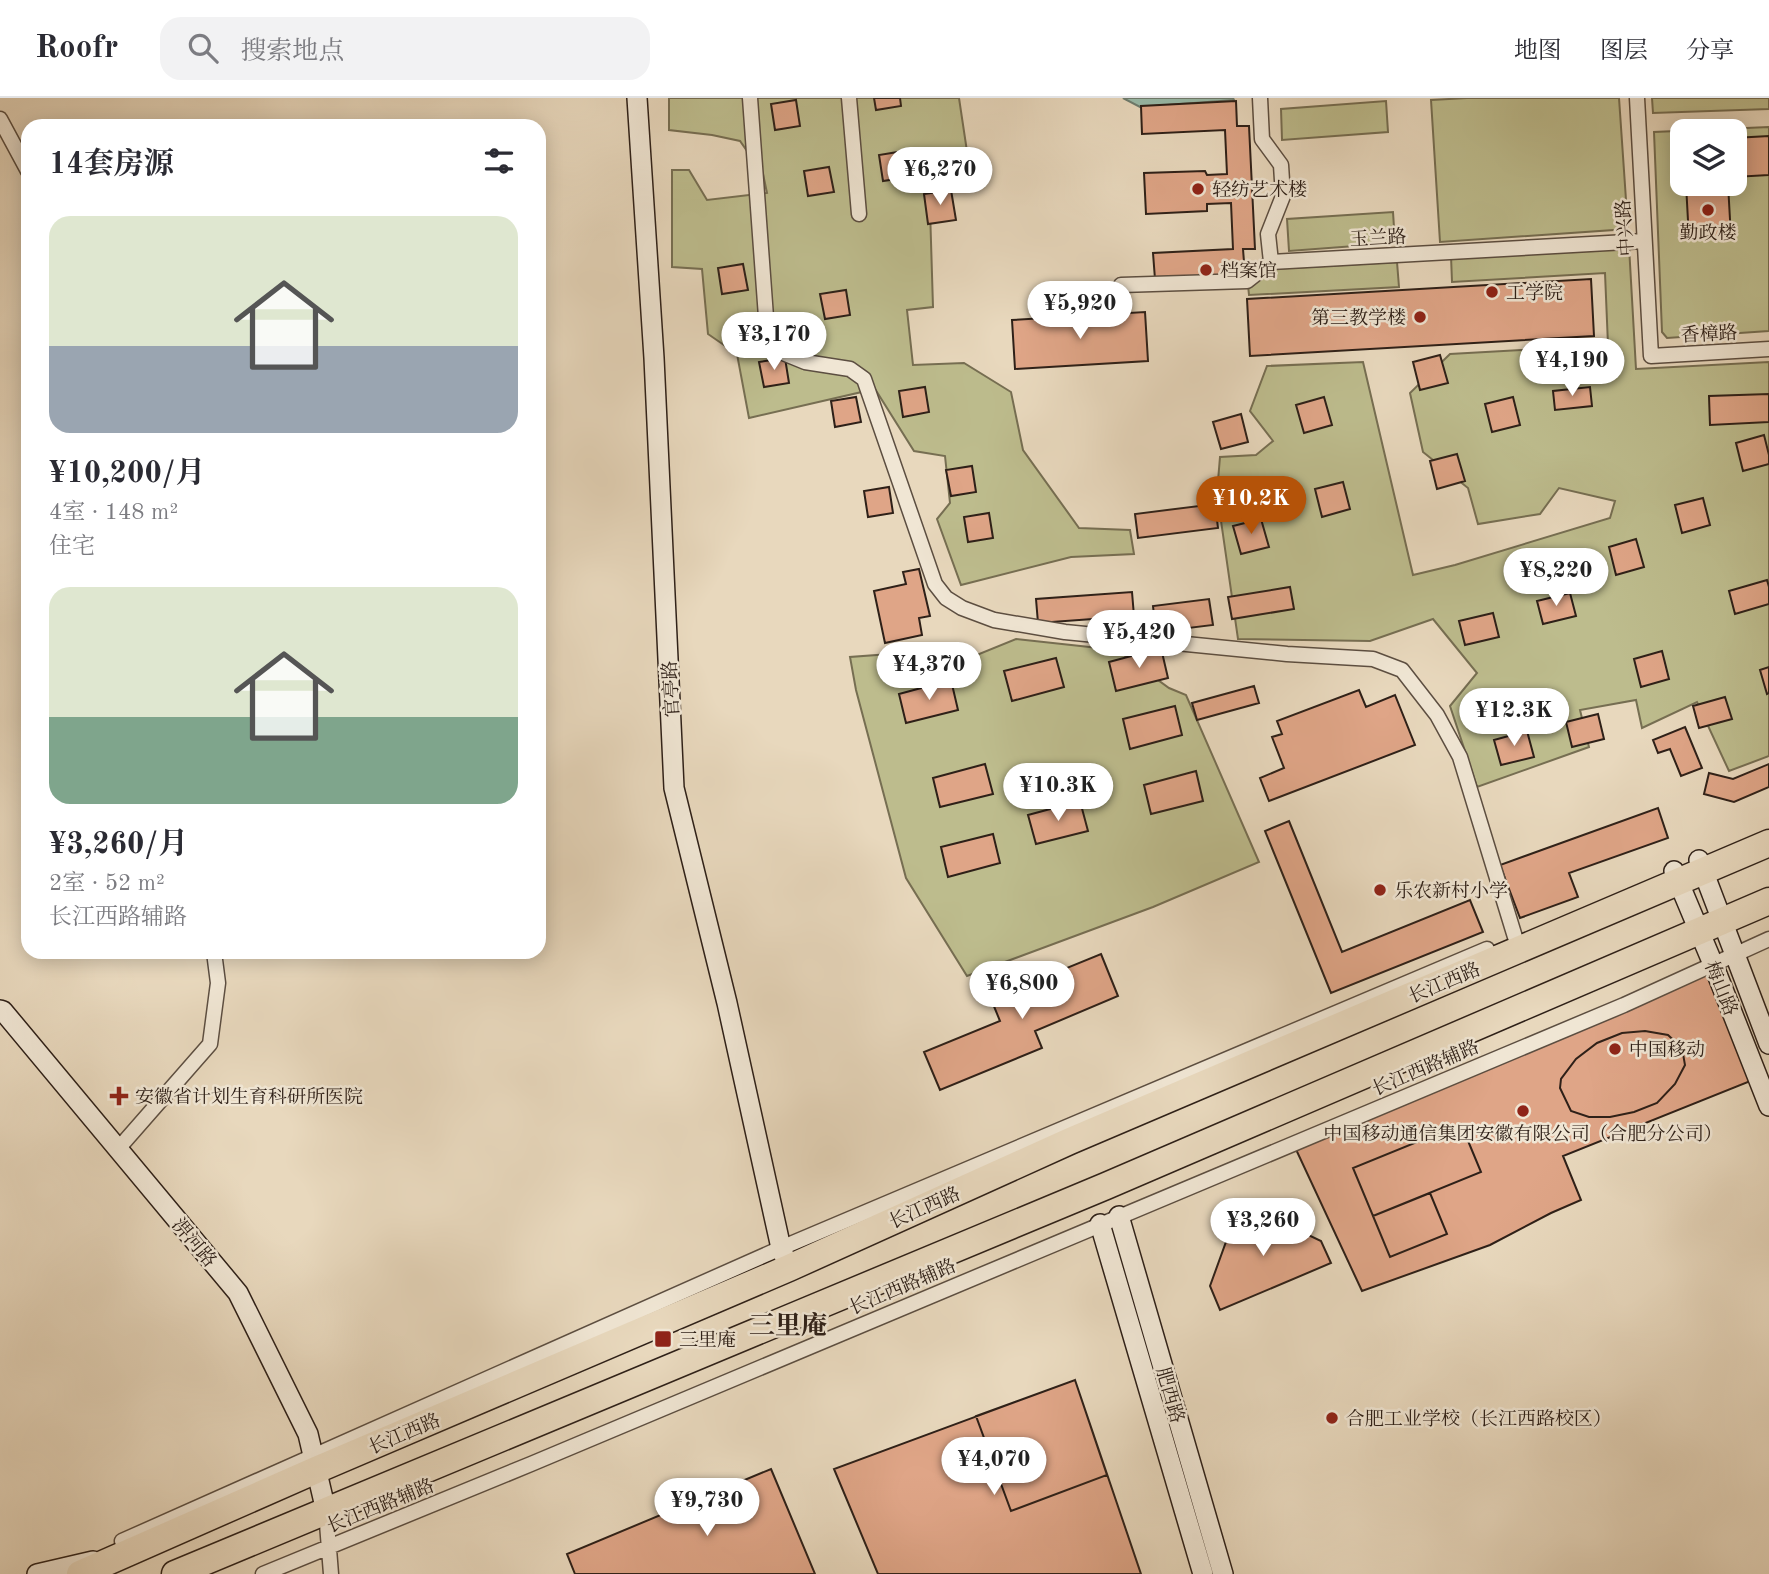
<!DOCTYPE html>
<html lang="zh">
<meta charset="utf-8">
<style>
body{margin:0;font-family:"Old Standard TT","Noto Serif SC",serif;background:#f2f2f3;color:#2b2b33;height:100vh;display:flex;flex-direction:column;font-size:26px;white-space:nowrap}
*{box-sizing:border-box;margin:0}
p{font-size:23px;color:#7c7c81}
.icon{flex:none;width:38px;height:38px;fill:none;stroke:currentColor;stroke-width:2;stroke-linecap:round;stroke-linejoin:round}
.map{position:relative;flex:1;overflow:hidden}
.drawer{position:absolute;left:21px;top:21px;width:525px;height:840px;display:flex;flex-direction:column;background:#fff;border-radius:21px;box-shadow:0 4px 18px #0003}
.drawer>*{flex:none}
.tools{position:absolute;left:1670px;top:21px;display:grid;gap:14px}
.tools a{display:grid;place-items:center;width:77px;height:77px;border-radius:14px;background:#fff;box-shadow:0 4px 18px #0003;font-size:35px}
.price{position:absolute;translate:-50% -60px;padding:0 16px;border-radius:24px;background:#fff;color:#222;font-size:23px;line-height:46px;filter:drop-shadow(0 2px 4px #0008)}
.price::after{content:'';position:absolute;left:50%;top:42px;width:21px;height:16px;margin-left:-10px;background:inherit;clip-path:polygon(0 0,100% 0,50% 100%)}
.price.selected{background:#b45309;color:#fff}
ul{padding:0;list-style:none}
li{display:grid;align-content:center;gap:14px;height:371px;padding:0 28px}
li span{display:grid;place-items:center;height:217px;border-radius:21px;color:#555}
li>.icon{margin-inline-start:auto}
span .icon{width:126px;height:126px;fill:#fffc;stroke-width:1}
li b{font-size:30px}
h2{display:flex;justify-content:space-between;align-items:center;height:84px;padding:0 28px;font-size:30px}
header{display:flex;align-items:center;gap:42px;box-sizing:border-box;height:98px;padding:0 35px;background:#fff;border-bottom:2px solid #e1e1e2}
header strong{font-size:33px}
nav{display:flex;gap:38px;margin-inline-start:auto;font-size:24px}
.search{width:490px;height:63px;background:#f2f2f3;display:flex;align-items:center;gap:18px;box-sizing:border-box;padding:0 24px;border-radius:21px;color:#7c7c81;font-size:26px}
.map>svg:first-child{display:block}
</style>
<header>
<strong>Roofr</strong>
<div class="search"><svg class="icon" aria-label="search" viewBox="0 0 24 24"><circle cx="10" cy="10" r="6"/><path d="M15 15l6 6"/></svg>搜索地点</div>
<nav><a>地图</a><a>图层</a><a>分享</a></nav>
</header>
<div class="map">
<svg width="1769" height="1476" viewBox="0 0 1769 1476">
<rect width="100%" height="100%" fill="#e8d8bd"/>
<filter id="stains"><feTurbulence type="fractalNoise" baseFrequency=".00286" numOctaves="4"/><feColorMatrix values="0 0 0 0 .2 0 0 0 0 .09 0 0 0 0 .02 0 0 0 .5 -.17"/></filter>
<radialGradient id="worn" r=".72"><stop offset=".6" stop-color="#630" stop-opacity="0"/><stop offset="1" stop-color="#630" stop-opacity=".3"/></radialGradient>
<path fill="#bdbc8d" stroke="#766e52" stroke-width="2" fill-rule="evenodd" d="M669 0H959L971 80 929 78 933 209 907 212 913 267 964 265 1011 294 1023 352 1079 430 1130 432 1134 456 1071 459 961 487 937 421 950 405 945 358 914 353 875 291 749 320 737 256 708 236 702 171 672 169V72H689L707 102 767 95 763 76 740 43 712 37 669 32Z
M1467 0H1619L1628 131 1440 144 1431 2Z
M1652 0H1769V11L1653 15Z
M1386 3 1388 34 1282 42 1281 11Z
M1769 29V233L1667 240 1662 234 1654 34ZM1682 33H1734V86H1682Z
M1393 114 1395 145 1289 153 1287 121Z
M1629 148 1636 271 1769 264V658L1729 673 1697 604 1642 630 1636 602 1580 612 1589 649 1477 689 1450 608 1477 575 1433 521 1370 543 1238 541 1217 395 1220 359 1256 357 1273 343 1250 313 1267 268 1363 264 1413 477 1455 467 1610 420 1615 403 1559 390 1540 416 1478 426 1468 390 1423 354 1410 295 1450 256 1608 247 1605 175 1452 184 1451 158Z
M1397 164 1399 189 1249 197 1248 187 1272 171Z
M1016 541 1117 552 1169 590 1186 597 1259 764 1153 809 967 878 906 780 856 592 850 559 945 552 972 559Z"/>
<path fill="#98bbaa" stroke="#6e7d70" stroke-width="2" d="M1123 0H1233L1234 2 1140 9Z"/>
<path fill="#dfa587" stroke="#2e2018" stroke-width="2" d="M874 0H900L901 8 876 12Z
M796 2 800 28 775 32 771 6Z
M1236 3 1237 28H1249L1255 151H1243L1245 177 1155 181 1153 155 1233 151 1231 105 1207 106V113L1146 116 1144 75 1205 73 1207 77 1227 76 1225 32 1142 36 1141 8Z
M1769 38V77L1734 79V40Z
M904 53 909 79 883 83 879 57Z
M829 69 834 94 808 98 804 73Z
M1686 86H1728L1731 139 1689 141Z
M951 92 956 122 928 126 924 96Z
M743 166 748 192 722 196 718 170Z
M1591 181 1594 238 1250 258 1247 201Z
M846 192 850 217 825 221 820 196Z
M1145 214 1148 263 1015 271 1012 222Z
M1440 257 1448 285 1420 292 1413 264Z
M785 260 789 285 764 289 759 264Z
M925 289 929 314 903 319 899 293Z
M1590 289 1592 308 1555 312 1553 293Z
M1769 296V324L1710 327 1709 298Z
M856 299 861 324 835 329 831 303Z
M1324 299 1332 327 1304 335 1296 307Z
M1513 299 1520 327 1492 334 1485 306Z
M1241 316 1248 344 1221 351 1213 324Z
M1764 337 1769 357V366L1743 373 1736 345Z
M1457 356 1465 383 1437 391 1430 363Z
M972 368 976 394 951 398 946 372Z
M1343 384 1350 411 1322 419 1315 391Z
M889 389 893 415 868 419 864 393Z
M1703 400 1710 427 1682 435 1675 407Z
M1215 406 1218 430 1138 440 1135 416Z
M989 415 993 440 968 444 964 419Z
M1261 421 1269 449 1241 456 1233 428Z
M1636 441 1644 469 1616 477 1609 449Z
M919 471 930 518 919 520 922 537 885 545 874 493 906 486 903 474Z
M1767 482 1769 489V506L1735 516 1729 493Z
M1290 489 1294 511 1232 521 1228 499Z
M1132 494 1134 518 1038 525 1036 501Z
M1570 495 1576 518 1543 526 1537 503Z
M1209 501 1213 527 1156 534 1153 508Z
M1493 515 1499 539 1465 547 1459 523Z
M1161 550 1168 580 1116 593 1109 564Z
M1662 553 1669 581 1641 589 1634 561Z
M1056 560 1064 589 1012 603 1004 573Z
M1769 569V595L1767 596 1760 572Z
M951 582 958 612 906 625 899 596Z
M1254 588 1259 605 1197 622 1192 605Z
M1359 592 1366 609 1395 597 1415 647 1269 703 1260 680 1284 670 1272 639 1282 636 1277 623Z
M1725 599 1732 621 1699 630 1693 608Z
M1175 608 1182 637 1130 651 1123 621Z
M1598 616 1604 641 1572 649 1566 624Z
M1685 629 1702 670 1681 678 1670 651 1658 655 1653 642Z
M1527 633 1534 659 1501 667 1494 642Z
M985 666 993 696 940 709 933 680Z
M1769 666V689L1734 704 1704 696 1709 675 1733 681Z
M1196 673 1203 703 1151 716 1144 687Z
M1080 703 1088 733 1036 746 1028 717Z
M1658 710 1668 740 1569 775 1578 799 1520 820 1500 767Z
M1289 723 1342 854 1470 802 1483 834 1331 895 1265 733Z
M993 736 1000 765 948 779 941 749Z
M1101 856 1118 898 1035 933 1042 950 940 992 924 954 1000 923 991 901Z
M1713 866 1758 980 1563 1058 1581 1102 1551 1115 1490 1147 1362 1193 1293 1045Z
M1645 933 1668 937 1682 950 1685 967 1675 986 1657 1005 1634 1014 1610 1019H1589L1571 1013 1560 990 1561 981 1576 961 1597 945 1622 935Z
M1461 1026 1481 1074 1373 1118 1353 1070Z
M1430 1095 1447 1136 1390 1159 1373 1118Z
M1254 1111 1321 1143 1331 1165 1220 1212 1210 1188 1235 1119Z
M1075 1282 1141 1476H878L834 1371Z
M1075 1282 1107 1377 1011 1413 976 1318Z
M771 1371 815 1476H575L567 1456Z"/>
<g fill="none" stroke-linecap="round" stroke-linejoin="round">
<g stroke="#5c4e41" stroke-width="17">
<path id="street" d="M750 0 766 219 770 240 783 255 805 264 850 271 864 281 935 486 946 500 962 510 994 522 1065 534 1287 556 1373 561 1402 572 1437 617 1460 659 1515 839
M849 0 859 116
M1260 0 1262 41 1281 67 1283 98 1268 136 1271 164
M1637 0 1651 258 1769 251
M0 21 28 73
M1121 187 1247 183 1271 164 1644 143
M118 1051 210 946 218 885 214 854
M326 1413 331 1476
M122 1443 781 1150 1487 851
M263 1476 531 1366 1624 907 1769 841"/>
</g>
<g stroke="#2e2018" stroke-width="22">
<path id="secondary" d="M637 0 654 260 674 690 727 905 781 1150 789 1170
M1699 762 1769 946
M1674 773 1713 866 1769 1008
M0 912 3 913 238 1195 308 1336 326 1413
M1119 1118 1223 1476
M1100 1126 1203 1476
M37 1476 93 1463"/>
</g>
<g stroke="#2e2018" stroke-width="29">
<path id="highway" d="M80 1476 316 1372 789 1170 1070 1043 1769 745
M175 1476 1106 1088 1769 803"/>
</g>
<use href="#street" stroke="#f0e6d4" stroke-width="14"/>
<use href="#secondary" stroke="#f0e6d4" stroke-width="19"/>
<use href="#highway" stroke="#e8d8bd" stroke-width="26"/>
</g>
<g fill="#8f2418" stroke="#f0e6d4" stroke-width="2.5">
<circle cx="1198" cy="91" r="7"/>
<circle cx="1708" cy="112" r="7"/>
<circle cx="1206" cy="172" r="7"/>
<circle cx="1492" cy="194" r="7"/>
<circle cx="1420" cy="219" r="7"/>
<circle cx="1380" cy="792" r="7"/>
<circle cx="1615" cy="951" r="7"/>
<path d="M115.5 987.5h7v7h7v7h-7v7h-7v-7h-7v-7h7z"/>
<circle cx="1523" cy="1013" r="7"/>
<rect x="654" y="1232" width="18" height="18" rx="3.5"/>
<circle cx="1332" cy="1320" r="7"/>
</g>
<g text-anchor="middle" stroke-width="5" stroke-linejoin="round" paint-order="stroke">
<g font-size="19" fill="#2e2018" stroke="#f0e6d4" text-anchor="start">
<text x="1212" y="98">轻纺艺术楼</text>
<text x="1708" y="141" text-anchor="middle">勤政楼</text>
<text x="1220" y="179">档案馆</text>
<text x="1506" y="201">工学院</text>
<text x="1406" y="226" text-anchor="end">第三教学楼</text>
<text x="1394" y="799">乐农新村小学</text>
<text x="1629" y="958">中国移动</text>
<text x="135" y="1005">安徽省计划生育科研所医院</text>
<text x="1523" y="1042" text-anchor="middle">中国移动通信集团安徽有限公司（合肥分公司）</text>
<text x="679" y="1248">三里庵</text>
<text x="1346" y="1327">合肥工业学校（长江西路校区）</text>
</g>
<g font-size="19" fill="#2e2018" stroke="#f0e6d4">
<text transform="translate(1624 130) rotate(-94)" y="7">中兴路</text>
<text transform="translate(1378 139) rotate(-3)" y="7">玉兰路</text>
<text transform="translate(1709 235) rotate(-3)" y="7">香樟路</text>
<text transform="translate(670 591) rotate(-93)" y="7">官亭路</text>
<text transform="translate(1444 884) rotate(-23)" y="7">长江西路</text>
<text transform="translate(1722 890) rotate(68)" y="7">梅山路</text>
<text transform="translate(1425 969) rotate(-23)" y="7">长江西路辅路</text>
<text transform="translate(924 1109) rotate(-24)" y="7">长江西路</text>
<text transform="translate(195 1144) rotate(50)" y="7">淠河路</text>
<text transform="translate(902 1188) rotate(-23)" y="7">长江西路辅路</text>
<text transform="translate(1171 1297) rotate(74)" y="7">肥西路</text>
<text transform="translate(404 1335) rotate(-23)" y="7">长江西路</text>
<text transform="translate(380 1407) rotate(-22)" y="7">长江西路辅路</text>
</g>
<g font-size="26" font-weight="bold" fill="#2e2018" stroke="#f0e6d4">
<text x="788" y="1236">三里庵</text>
</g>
</g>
<rect width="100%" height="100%" filter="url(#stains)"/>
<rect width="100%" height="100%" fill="url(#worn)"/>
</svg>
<div class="tools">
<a><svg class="icon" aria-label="layers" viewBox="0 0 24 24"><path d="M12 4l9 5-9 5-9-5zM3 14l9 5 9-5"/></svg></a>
</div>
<b class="price" style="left:940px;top:109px">¥6,270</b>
<b class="price" style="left:1080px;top:243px">¥5,920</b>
<b class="price" style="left:774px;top:274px">¥3,170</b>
<b class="price" style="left:1572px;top:300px">¥4,190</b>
<b class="price selected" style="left:1251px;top:438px">¥10.2K</b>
<b class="price" style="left:1556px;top:510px">¥8,220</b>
<b class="price" style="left:1139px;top:572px">¥5,420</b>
<b class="price" style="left:929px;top:604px">¥4,370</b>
<b class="price" style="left:1514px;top:650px">¥12.3K</b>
<b class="price" style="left:1058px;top:725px">¥10.3K</b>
<b class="price" style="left:1022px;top:923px">¥6,800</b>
<b class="price" style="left:1263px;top:1160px">¥3,260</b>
<b class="price" style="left:994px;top:1399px">¥4,070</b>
<b class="price" style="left:707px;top:1440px">¥9,730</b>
<section class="drawer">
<h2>14套房源<svg class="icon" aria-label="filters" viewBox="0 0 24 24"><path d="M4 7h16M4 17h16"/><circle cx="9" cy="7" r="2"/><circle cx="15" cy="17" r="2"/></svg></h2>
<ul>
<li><span style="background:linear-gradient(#dfe7d0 60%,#9aa5b1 0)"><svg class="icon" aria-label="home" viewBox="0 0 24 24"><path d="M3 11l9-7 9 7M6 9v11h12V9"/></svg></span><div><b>¥10,200/月</b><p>4室 · 148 m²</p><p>住宅</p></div></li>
<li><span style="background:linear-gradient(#dfe7d0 60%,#7fa58c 0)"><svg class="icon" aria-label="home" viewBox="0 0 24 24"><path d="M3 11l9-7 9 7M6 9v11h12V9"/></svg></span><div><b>¥3,260/月</b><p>2室 · 52 m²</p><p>长江西路辅路</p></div></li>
</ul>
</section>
</div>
